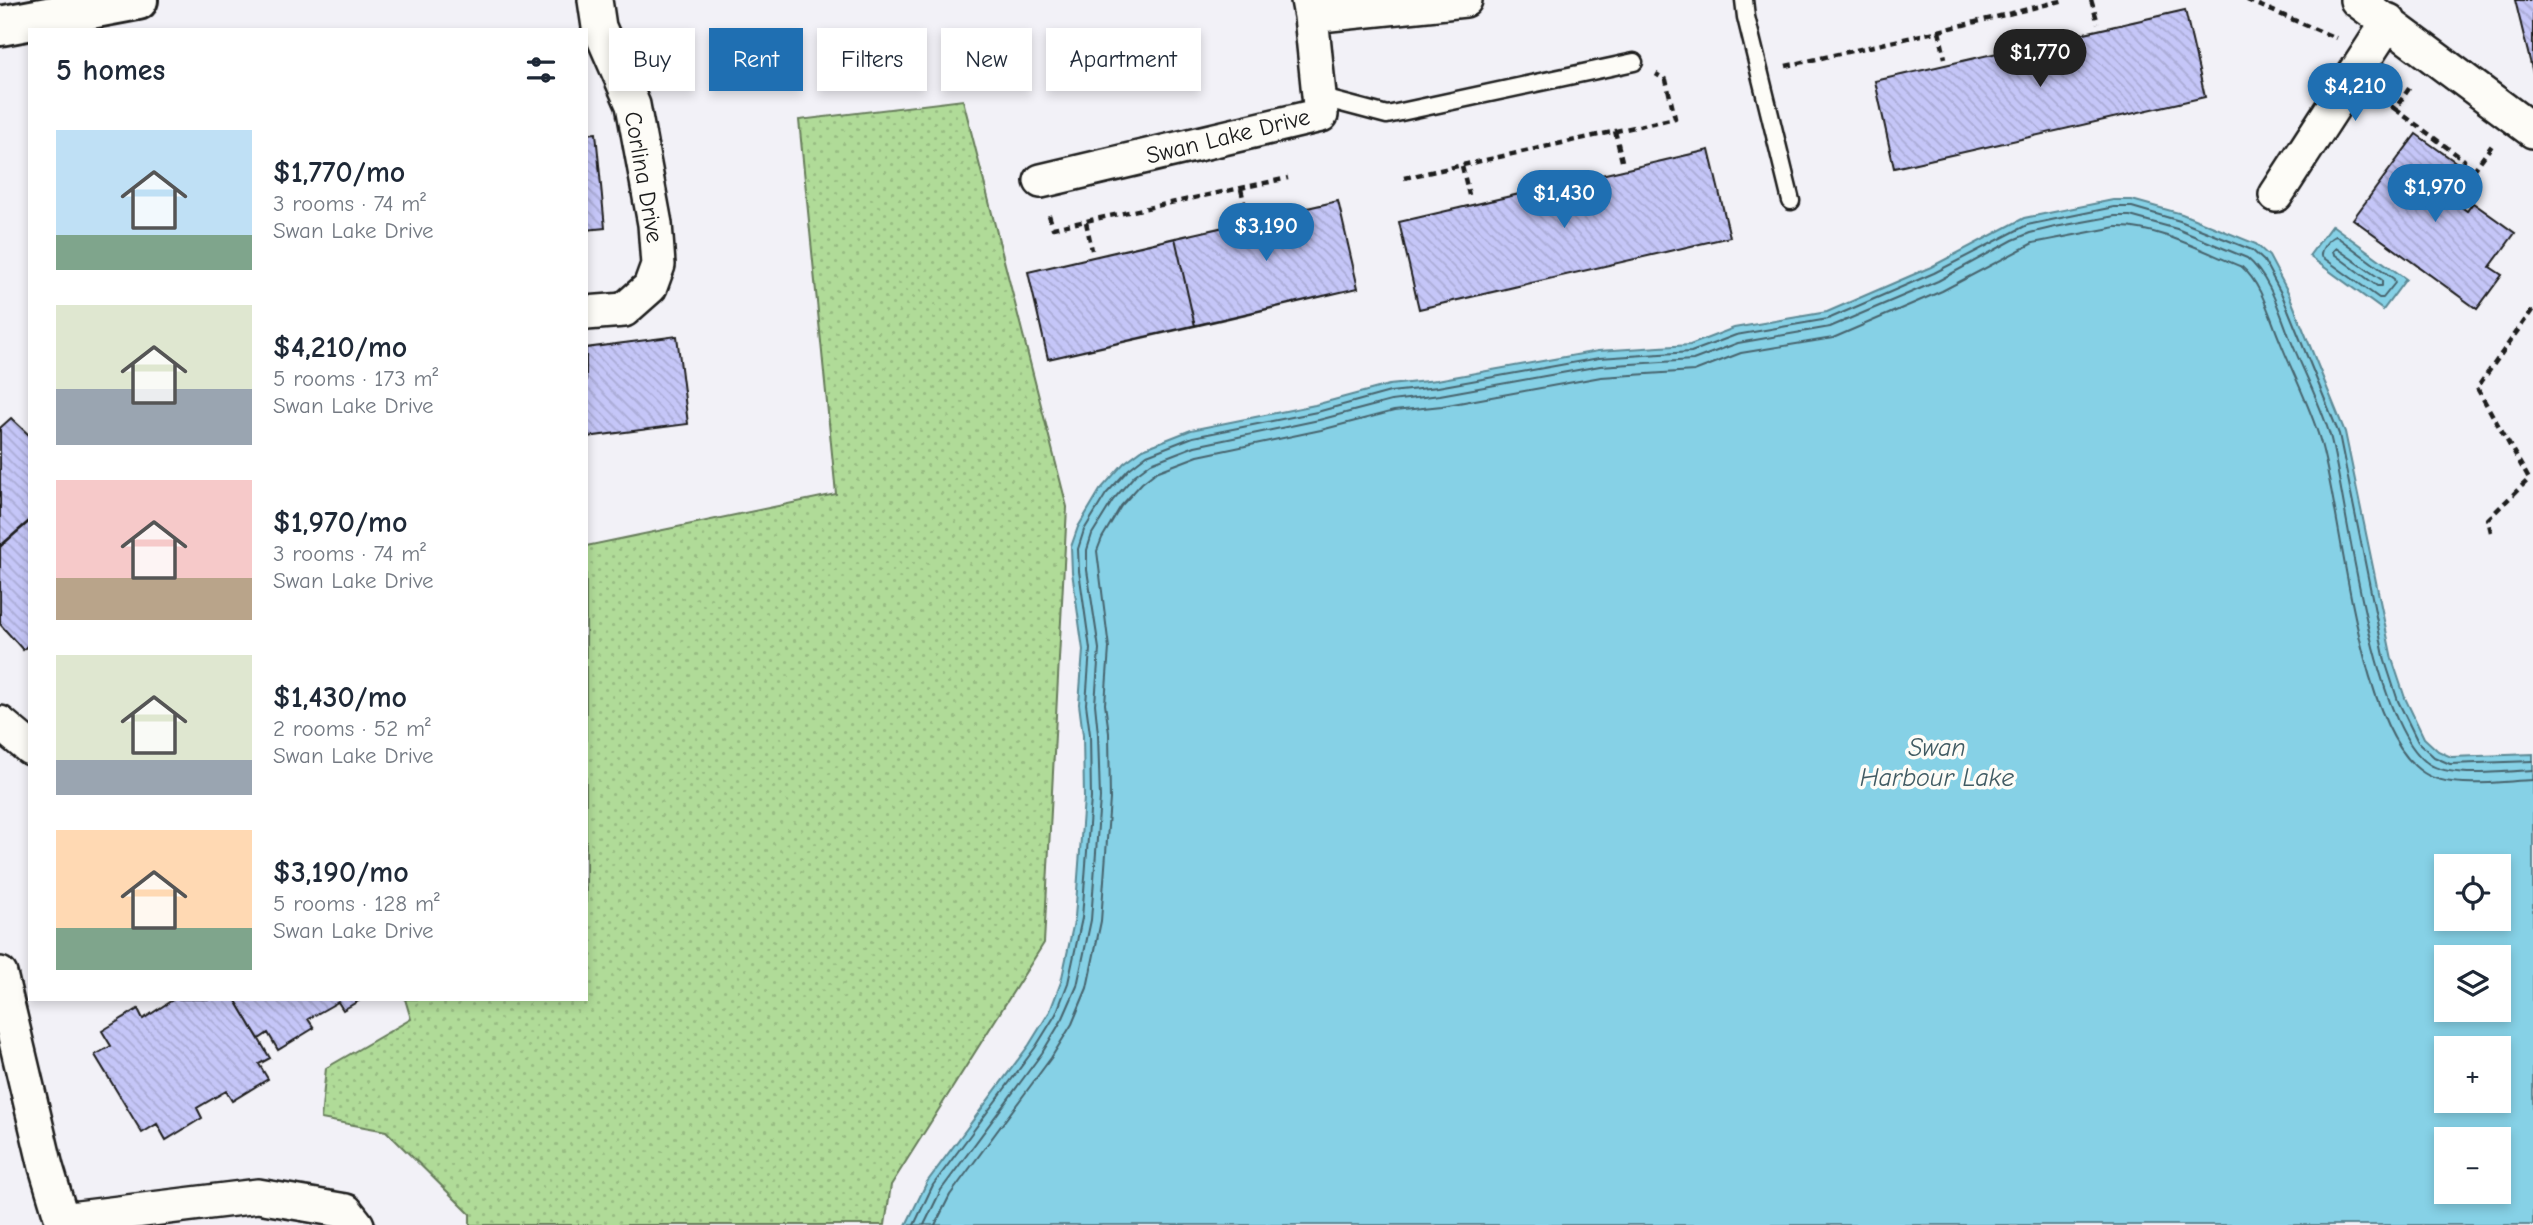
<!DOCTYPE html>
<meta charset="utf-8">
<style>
body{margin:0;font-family:"Comic Neue",sans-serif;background:#f6f6f7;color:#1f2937;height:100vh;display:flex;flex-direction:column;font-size:26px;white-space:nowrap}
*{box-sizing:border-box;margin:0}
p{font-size:23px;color:#747a83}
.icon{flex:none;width:38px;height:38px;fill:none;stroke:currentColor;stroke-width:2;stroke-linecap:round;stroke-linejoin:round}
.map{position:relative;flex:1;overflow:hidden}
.details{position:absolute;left:28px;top:28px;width:560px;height:973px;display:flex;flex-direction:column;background:#fff;border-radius:0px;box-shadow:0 4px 10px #0003}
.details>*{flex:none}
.guide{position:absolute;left:609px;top:28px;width:665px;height:63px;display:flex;gap:14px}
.controls{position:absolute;left:2434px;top:854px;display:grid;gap:14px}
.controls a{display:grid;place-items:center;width:77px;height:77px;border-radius:0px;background:#fff;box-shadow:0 4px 10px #0003;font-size:35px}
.price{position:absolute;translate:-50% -60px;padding:0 16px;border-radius:24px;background:#1f6fb2;color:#fff;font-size:23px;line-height:46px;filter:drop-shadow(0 2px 4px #0008)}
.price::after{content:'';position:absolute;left:50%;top:42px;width:21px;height:16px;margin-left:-10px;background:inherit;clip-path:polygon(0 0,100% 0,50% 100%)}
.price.active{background:#222;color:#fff}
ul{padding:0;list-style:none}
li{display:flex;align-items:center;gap:21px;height:175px;padding:0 28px}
li span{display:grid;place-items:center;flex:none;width:196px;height:140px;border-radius:0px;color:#555}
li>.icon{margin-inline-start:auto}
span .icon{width:84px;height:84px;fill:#fffc;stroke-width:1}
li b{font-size:30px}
h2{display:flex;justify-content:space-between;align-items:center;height:84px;padding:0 28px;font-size:30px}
.pill{padding:0 24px;border-radius:0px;background:#fff;box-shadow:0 4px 10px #0003;font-size:24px;line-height:63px}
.pill.active{background:#1f6fb2;color:#fff}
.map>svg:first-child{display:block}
</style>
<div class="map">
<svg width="2533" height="1225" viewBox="0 0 2533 1225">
<defs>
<pattern id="grass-dots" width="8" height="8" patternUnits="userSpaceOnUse" patternTransform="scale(1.75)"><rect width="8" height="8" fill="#b0db98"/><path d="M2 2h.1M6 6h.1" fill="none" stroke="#97bb82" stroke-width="1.8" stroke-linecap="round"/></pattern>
<pattern id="building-back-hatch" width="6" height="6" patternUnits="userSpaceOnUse" patternTransform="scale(1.75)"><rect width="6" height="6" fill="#c5c6f8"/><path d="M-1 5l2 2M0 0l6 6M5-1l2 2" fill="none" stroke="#a9aad4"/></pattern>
</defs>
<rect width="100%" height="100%" fill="#f2f1f7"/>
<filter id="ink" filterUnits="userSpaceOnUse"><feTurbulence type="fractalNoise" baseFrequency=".0143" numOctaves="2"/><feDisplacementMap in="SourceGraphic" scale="14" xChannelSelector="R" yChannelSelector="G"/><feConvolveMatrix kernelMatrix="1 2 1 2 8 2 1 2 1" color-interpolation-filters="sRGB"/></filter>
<g filter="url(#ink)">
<path fill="url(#grass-dots)" stroke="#667c5a" stroke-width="2" d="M963 100 1067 507 1044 943 891 1185 885 1225H470V1214L386 1131 321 1119 326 1068 411 1019 405 999H586V546L836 494 799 120Z"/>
<path fill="#86d1e6" stroke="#5c8995" stroke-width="2" fill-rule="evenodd" d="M2113 200H2132L2182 214 2256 244 2269 256 2288 292 2345 432 2392 659 2405 698 2424 738 2438 751 2451 757 2533 754V1225H906L927 1182 1029 1045 1050 1011 1061 982 1075 917 1084 798 1083 735 1079 704 1083 650 1072 572 1071 547 1078 527 1100 490 1124 463 1143 449 1191 430 1315 405 1389 385 1437 380 1598 351 1690 345 1734 328 1827 312 1931 267 2024 218ZM2446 866H2499V919H2446ZM2446 957H2499V1010H2446ZM2446 1048H2499V1101H2446ZM2446 1139H2499V1192H2446Z
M2332 225 2406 279 2383 310 2309 256Z"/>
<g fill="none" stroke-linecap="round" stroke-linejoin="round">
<path stroke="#46646d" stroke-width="2" d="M2336 236 2394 279 2395 283 2383 298H2379L2321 256C2320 249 2330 237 2336 236Z
M2336 248 2382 280V286H2377L2334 254 2333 251Z
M914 1225 933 1185 1035 1048 1056 1014 1068 983 1082 918 1091 798 1090 734 1086 704 1090 649 1079 571 1078 549 1084 530 1106 494 1129 469 1147 455 1193 437 1317 412 1390 392 1438 387 1599 358 1691 352 1736 335 1828 319 1934 273 2027 225 2114 207H2132L2180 221 2252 250 2264 261 2282 295 2339 434 2385 661 2398 701 2418 742 2434 757 2450 764 2533 761
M924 1225 941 1190 1042 1053 1063 1018 1077 986 1091 920 1100 798 1098 734 1095 704 1099 649 1087 570V550L1092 534 1113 500 1135 475 1151 463 1195 446 1319 420 1391 401 1440 395 1600 366 1693 360 1738 343 1830 327 1938 281 2013 240 2030 233 2055 227 2115 216H2130L2177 229 2247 258C2269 276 2279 310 2289 336 2302 368 2322 407 2331 439 2348 509 2372 727 2429 764 2452 779 2505 771 2533 770
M935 1225 950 1195 1051 1058 1072 1024 1087 988 1101 921 1110 799 1109 733 1105 704 1109 648 1097 551 1102 538 1121 506 1142 483 1156 472 1198 456 1321 430 1394 411 1442 406 1601 377 1694 371 1741 353 1833 338 1942 291 2033 243 2116 227C2155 225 2205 252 2242 267 2262 284 2270 318 2280 341 2293 374 2310 406 2320 440 2343 516 2357 731 2424 773 2450 790 2502 781 2533 780"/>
</g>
<path fill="url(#building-back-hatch)" stroke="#1c1c1c" stroke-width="2" d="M2515 0H2533V73Z
M2185 10 2205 97 1894 168 1875 81Z
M596 133 605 228 586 230V134Z
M2416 134 2457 163 2437 189 2467 211 2473 203 2515 233 2490 267 2502 275 2477 309 2353 219Z
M1709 150 1730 237 1419 309 1399 222Z
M1338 201 1358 288 1048 359 1028 272Z
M1338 201 1358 288 1195 326 1175 238Z
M1175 238 1195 326 1048 359 1028 272Z
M677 336 688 424 586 437V348Z
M11 418 30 436V520L0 546V428Z
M30 521V643L23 650 0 624V547Z
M174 999H235L270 1058 259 1064 268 1079 232 1101 226 1091 197 1108 202 1118 166 1140 157 1124 142 1133 95 1055 111 1046 102 1031 138 1009 143 1019Z
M235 999H362L343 1010 338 1002 308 1019 314 1028 278 1050 268 1033 259 1039Z"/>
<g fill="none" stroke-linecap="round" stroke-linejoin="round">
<g stroke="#1c1c1c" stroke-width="21">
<path id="lane" d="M1744 0 1746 17 1791 201
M1319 97 1387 115 1634 62"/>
</g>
<g stroke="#1c1c1c" stroke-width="38">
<path id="street" d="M1308 0 1311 16 1465 0
M2357 0 2533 131
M1041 181 1321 115 1311 16
M2276 195 2389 21
M586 313 624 310 650 287 658 265 655 224 633 105 599 27 595 0
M0 723 30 748
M0 974 46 1167 62 1220
M62 1220 258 1196 346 1211 357 1225"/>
</g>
<g stroke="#1c1c1c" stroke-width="44">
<path id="secondary" d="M0 26 138 0"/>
</g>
<path stroke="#1c1c1c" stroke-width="4.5" stroke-dasharray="7 5" stroke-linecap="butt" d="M2091 0 2098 23
M2247 0 2336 38
M1939 31 1945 58
M1786 66 1939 31 2065 0
M2381 98 2395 109 2412 84
M2395 109 2464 160 2462 171 2469 177
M1615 131 1622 161
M1462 166 1469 195
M1404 178 1675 118 1666 80 1656 74
M1241 189 1247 215
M2452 200 2493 144
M1049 215 1053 228 1288 178
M1086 222 1092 250
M2491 532 2488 519 2529 479 2477 388 2533 309"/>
<use href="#lane" stroke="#fdfcf7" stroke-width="16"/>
<use href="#street" stroke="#fdfcf7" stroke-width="33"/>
<use href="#secondary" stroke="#fdfcf7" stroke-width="38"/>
</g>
</g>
<g text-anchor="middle" stroke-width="7" stroke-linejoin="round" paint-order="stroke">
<g font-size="24" fill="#1c1c1c" stroke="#fdfcf7">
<text transform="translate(1228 136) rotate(-14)" y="8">Swan Lake Drive</text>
<text transform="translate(644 177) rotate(80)" y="8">Corlina Drive</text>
</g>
<g font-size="26" font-style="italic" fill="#415b63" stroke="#fdfcf7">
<text x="1937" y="756">Swan<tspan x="1937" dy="30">Harbour Lake</tspan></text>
</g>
</g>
</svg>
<div class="controls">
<a><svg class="icon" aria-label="locate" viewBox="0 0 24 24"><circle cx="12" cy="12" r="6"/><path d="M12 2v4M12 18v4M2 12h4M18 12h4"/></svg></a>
<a><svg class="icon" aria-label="layers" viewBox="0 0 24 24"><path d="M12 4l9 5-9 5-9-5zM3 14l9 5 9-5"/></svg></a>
<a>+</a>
<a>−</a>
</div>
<b class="price active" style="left:2040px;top:89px">$1,770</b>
<b class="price" style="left:2355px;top:123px">$4,210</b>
<b class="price" style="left:2435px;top:224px">$1,970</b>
<b class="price" style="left:1564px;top:230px">$1,430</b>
<b class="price" style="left:1266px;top:263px">$3,190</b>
<div class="guide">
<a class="pill">Buy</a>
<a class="pill active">Rent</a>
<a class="pill">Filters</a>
<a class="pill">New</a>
<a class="pill">Apartment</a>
</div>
<section class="details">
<h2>5 homes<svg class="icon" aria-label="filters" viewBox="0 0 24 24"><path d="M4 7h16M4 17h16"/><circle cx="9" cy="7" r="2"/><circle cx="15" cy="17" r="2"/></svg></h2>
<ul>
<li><span style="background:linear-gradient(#bfe0f5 75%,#7fa58c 0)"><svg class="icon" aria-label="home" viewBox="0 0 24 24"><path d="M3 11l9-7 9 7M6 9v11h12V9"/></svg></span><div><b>$1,770/mo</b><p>3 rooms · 74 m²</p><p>Swan Lake Drive</p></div></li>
<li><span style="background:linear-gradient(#dfe7d0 60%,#9aa5b1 0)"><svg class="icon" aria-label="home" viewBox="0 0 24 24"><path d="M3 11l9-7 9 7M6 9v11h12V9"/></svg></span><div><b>$4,210/mo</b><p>5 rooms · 173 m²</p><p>Swan Lake Drive</p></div></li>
<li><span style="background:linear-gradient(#f6c9c9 70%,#b9a48a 0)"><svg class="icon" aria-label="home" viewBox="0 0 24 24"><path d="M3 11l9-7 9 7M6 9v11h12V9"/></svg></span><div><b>$1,970/mo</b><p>3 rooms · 74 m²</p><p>Swan Lake Drive</p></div></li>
<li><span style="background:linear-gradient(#dfe7d0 75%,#9aa5b1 0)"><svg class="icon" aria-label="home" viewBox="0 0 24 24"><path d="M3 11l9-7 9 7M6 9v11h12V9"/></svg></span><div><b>$1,430/mo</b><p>2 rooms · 52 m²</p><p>Swan Lake Drive</p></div></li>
<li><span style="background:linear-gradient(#ffd9b3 70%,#7fa58c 0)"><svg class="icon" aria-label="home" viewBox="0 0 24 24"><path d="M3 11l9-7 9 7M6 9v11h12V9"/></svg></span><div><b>$3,190/mo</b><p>5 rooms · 128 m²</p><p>Swan Lake Drive</p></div></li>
</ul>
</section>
</div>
